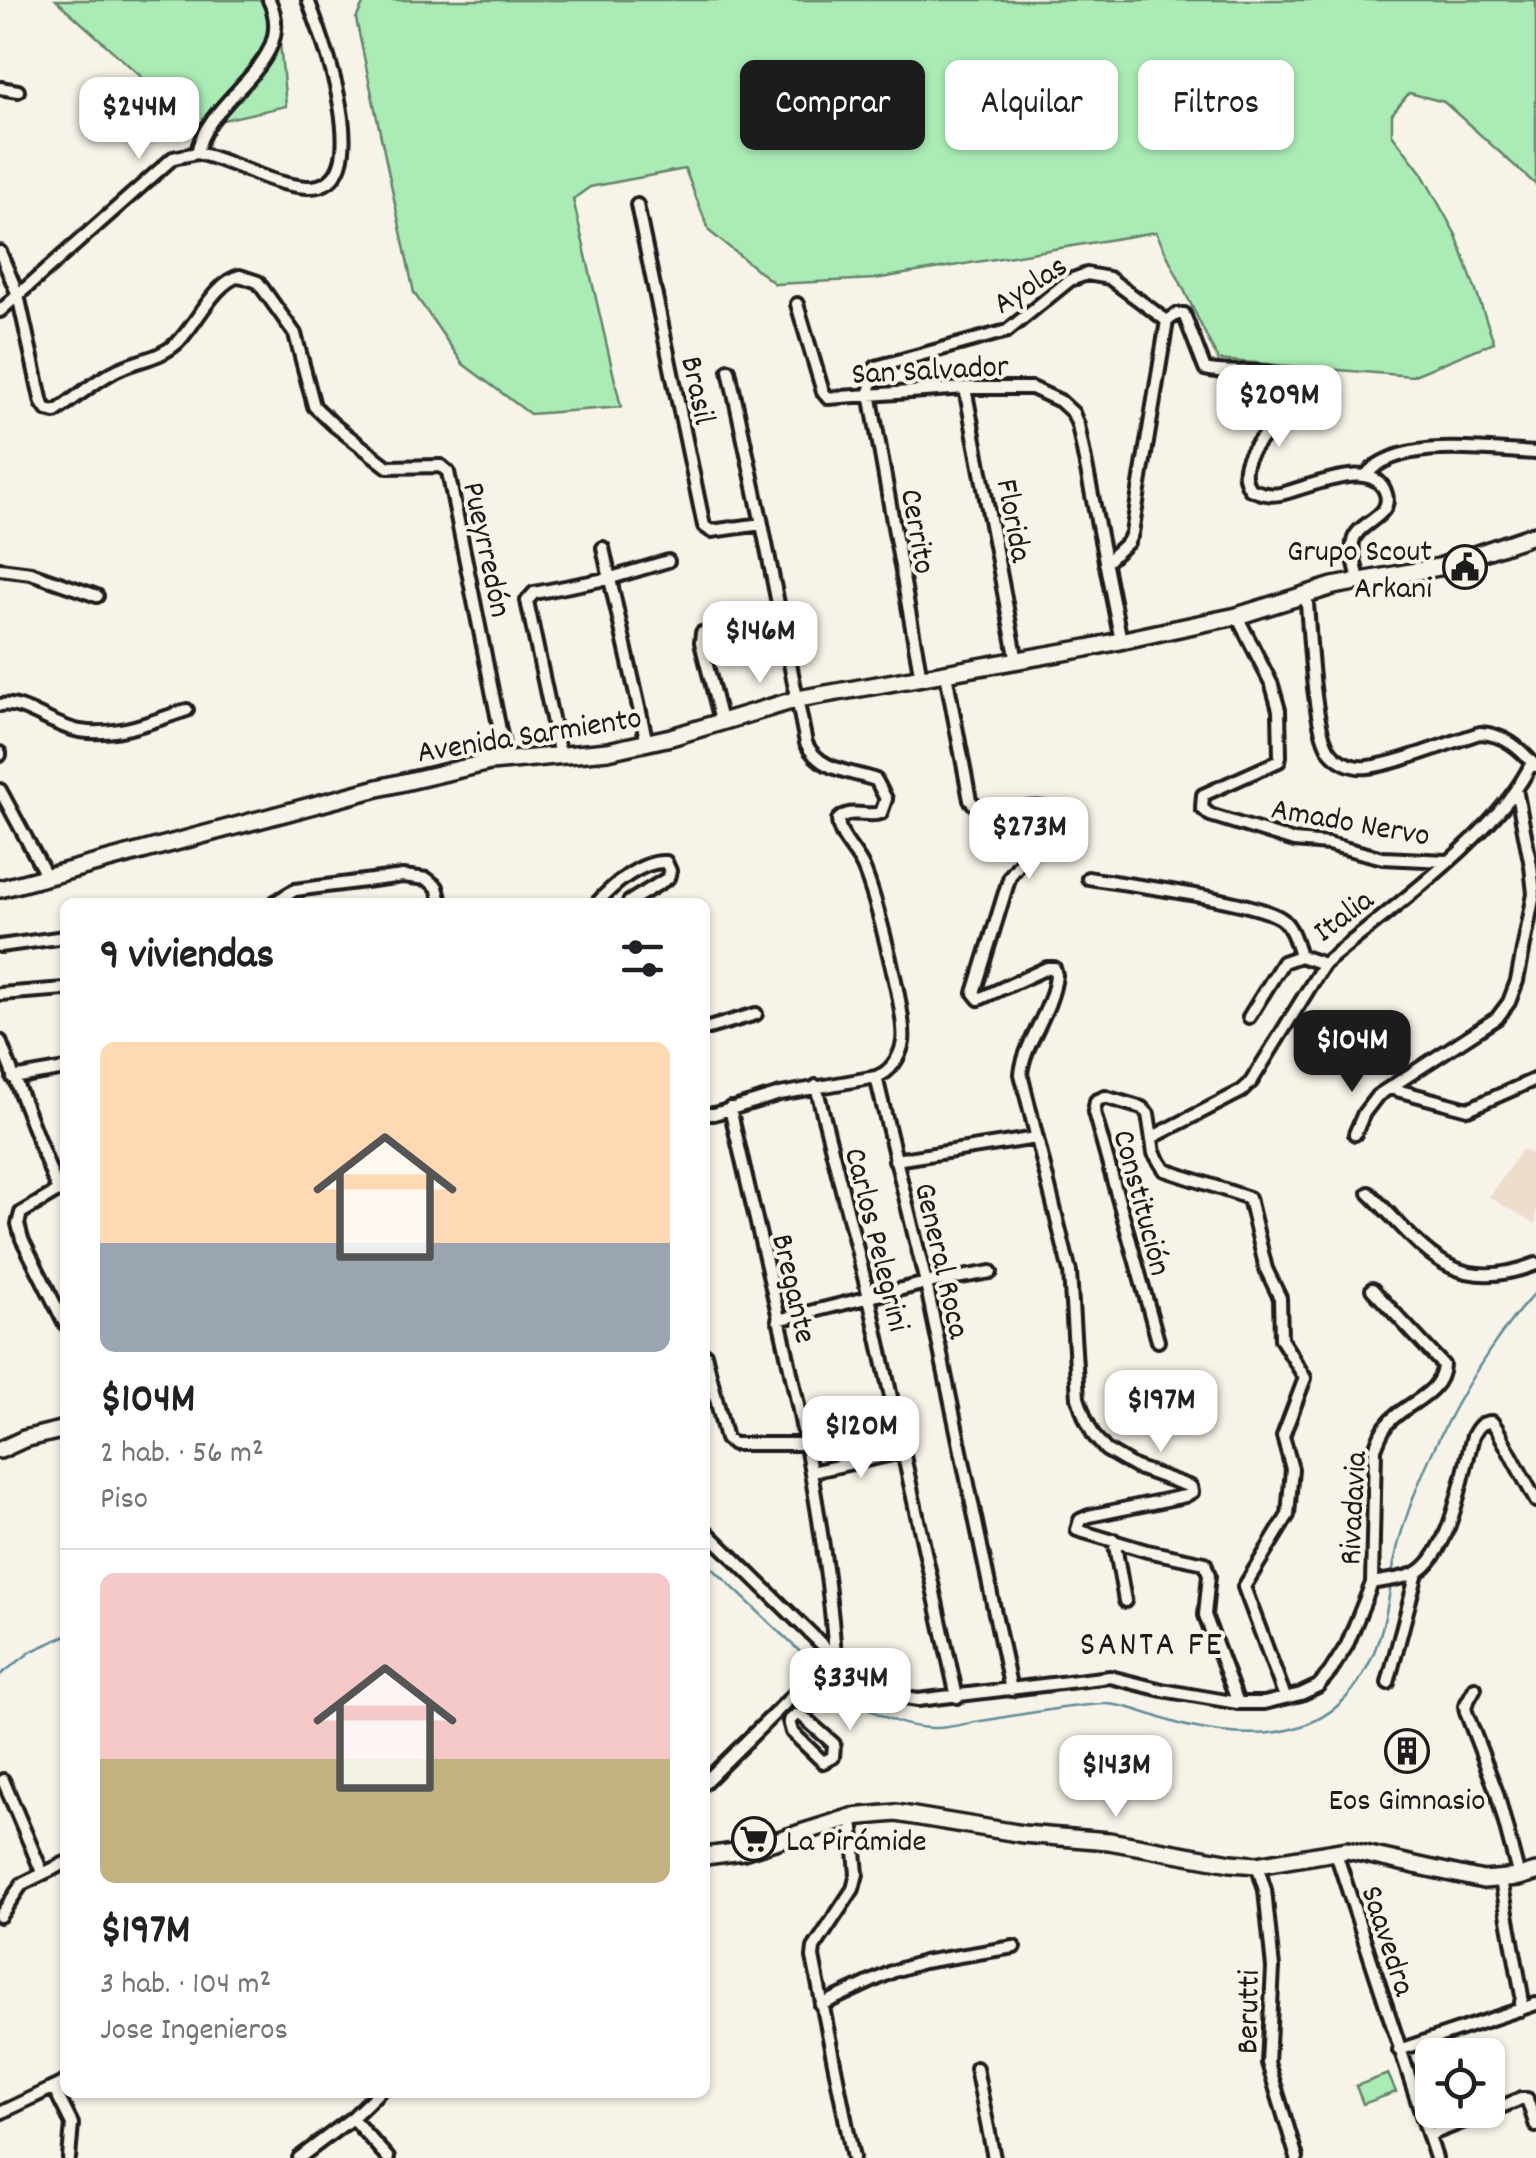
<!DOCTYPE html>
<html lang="es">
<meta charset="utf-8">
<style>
body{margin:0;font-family:Dekko,sans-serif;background:#f2f2f2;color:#202124;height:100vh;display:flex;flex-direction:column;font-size:38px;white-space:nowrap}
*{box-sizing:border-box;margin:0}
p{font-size:32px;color:#757577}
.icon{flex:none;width:55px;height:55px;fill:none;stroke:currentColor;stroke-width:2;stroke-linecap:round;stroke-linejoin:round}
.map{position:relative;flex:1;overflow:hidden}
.side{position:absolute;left:60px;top:898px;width:650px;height:1200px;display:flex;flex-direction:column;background:#fff;border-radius:15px;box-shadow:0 2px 8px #0004}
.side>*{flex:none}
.banner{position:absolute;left:740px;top:60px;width:645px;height:90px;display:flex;gap:20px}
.fabs{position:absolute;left:1415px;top:2038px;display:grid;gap:20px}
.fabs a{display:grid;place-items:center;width:90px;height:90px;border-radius:15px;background:#fff;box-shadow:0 2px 8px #0004;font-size:50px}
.price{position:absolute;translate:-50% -85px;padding:0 22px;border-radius:20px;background:#fff;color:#222;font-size:32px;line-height:65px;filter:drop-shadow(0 2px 5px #0008)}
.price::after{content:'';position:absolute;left:50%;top:60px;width:30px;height:22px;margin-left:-15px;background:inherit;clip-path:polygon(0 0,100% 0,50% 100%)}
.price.on{background:#1c1c1c;color:#fff}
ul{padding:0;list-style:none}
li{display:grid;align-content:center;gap:20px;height:530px;padding:0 40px}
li+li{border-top:2px solid #e0e0e0}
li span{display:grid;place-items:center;height:310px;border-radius:15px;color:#555}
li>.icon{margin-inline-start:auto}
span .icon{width:180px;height:180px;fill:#fffc;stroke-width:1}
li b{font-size:42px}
h2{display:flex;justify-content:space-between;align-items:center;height:120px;padding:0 40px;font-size:42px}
.chip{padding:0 35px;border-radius:15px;background:#fff;box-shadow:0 2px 8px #0004;font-size:35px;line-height:90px}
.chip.on{background:#1c1c1c;color:#fff}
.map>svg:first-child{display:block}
</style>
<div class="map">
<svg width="1536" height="2158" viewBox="0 0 1536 2158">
<rect width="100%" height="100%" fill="#f7f3e8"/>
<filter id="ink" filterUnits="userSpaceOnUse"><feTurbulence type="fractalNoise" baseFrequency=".01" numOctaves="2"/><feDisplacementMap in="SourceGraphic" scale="20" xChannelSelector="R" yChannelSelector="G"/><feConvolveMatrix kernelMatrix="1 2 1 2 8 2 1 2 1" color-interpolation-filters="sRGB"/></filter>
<g filter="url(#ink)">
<path fill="#eddccc" d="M1522 1149 1536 1157V1224L1489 1197Z"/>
<path fill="#abecb6" stroke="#648469" stroke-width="2.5" d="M56 0H276L286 106 196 126Z
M365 0H1536V185L1444 102 1409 93 1392 114V134L1421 172 1456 235 1494 342 1412 376 1218 360 1156 232 875 279 775 284 709 231 685 169 590 187 573 199 621 407 530 414 463 364 414 293 356 19Z
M1388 2074 1396 2092 1363 2104 1356 2086Z"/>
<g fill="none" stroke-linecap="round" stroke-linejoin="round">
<path stroke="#5f8d98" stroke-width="2.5" d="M705 1561 816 1667
M1392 1576C1403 1491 1476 1353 1536 1292
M822 1672C851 1701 892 1729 936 1728 951 1728 967 1723 981 1721 1021 1715 1062 1706 1103 1704 1127 1703 1166 1722 1191 1727 1314 1753 1375 1706 1391 1583
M0 1675 32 1651 65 1636"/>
<g stroke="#1c1c1c" stroke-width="18">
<path id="street" d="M0 88 18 91
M197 153C234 161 269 185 307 187 381 190 322 36 308 0
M637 205 704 526 711 531 762 524 806 743C819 771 850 771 876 780L886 799 881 813C866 818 851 807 838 820 839 838 855 850 863 867 875 894 907 1015 903 1042 900 1057 891 1072 876 1077L780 1094 714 1114H705
M0 252 18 295 42 403 47 410 55 412C75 399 92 383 113 372 134 360 158 360 177 343 196 325 215 281 240 276L258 282 295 334 314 406 334 425 388 467 441 466 448 472 506 760
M797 304 823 392 828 398 965 388H1032L1060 401 1073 413 1078 425 1121 641
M0 311 173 158 197 153C207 96 300 63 269 0
M1167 321 1177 314H1184L1205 369C1232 377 1279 362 1296 387 1289 424 1226 453 1250 489 1260 493 1269 496 1280 494 1305 489 1375 455 1386 494 1393 518 1356 522 1353 542 1351 553 1357 569 1359 580
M729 370 762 524
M965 388 1017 661
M1366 475C1399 436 1490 451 1536 453
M603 548 647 743
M1105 563 1128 542 1132 533 1167 321
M0 569 31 573 97 596
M1306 593C1310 630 1312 719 1328 748 1335 761 1353 769 1368 767 1397 764 1450 742 1480 733 1504 734 1520 748 1535 766
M1237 616 1272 685 1279 710 1280 756 1279 761 1203 795 1202 808 1210 815 1294 841 1328 844 1383 858 1447 861
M946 674 970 800C987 823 1019 804 1043 808L1051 811 1055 819 1010 876 974 993 979 999 1047 968H1054L1056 975C1052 1013 1024 1042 1021 1074L1070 1272 1078 1398 1085 1418 1094 1436 1106 1450 1135 1467 1191 1487 1192 1492 1185 1496 1089 1516 1080 1520 1077 1530 1147 1551 1205 1563 1209 1575 1205 1615 1238 1703
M921 678 870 393 871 375 876 367 1007 331 1070 280 1087 274 1109 278 1167 321
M0 705C22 700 53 727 80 731 118 737 152 721 187 710
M721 721 701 642 702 633 780 612
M0 753V755
M560 756 527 601 534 593 611 578 668 561
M0 790 47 877
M1088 878C1123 884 1262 901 1283 920 1293 929 1296 944 1300 956L1324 964C1386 912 1499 834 1532 762
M275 902 295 890 403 876 427 879 437 887 441 902
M598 902C613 885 642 860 666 862L670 871 668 878 629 902
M0 946 65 937
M0 994 65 989
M1249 1017 1283 962 1300 956
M705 1029 756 1014
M0 1041 58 1191
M876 1077 926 1283 1011 1690
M13 1078 65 1069
M816 1086 869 1297 957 1697
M1389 1088 1468 1109 1536 1079
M1355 1134 1364 1113 1377 1096 1497 1018 1509 1002 1517 981 1534 894 1531 866 1516 789
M1153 1137 1242 1091 1251 1082 1324 964
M895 1160 1036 1138
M58 1191 21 1213 18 1224 22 1239 65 1324
M1369 1193C1424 1247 1450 1297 1536 1264
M778 1320 926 1283 991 1272
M1158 1341 1094 1112 1096 1101 1105 1097 1142 1108 1148 1114 1154 1153 1165 1170 1249 1198 1266 1269 1280 1298 1281 1339 1305 1378 1283 1436 1292 1469 1288 1515 1244 1587 1285 1697
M705 1354 726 1439 733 1444H806
M811 1472 902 1452
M705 1530 859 1681 879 1694 918 1700 1110 1677 1162 1690 1238 1703H1264L1301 1694 1318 1686 1330 1672 1347 1645 1372 1583 1375 1449C1379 1439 1382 1429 1390 1421 1408 1402 1442 1394 1443 1365L1372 1289
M1114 1540 1125 1601
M1372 1583C1385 1580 1406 1579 1418 1572 1451 1552 1463 1472 1473 1436 1478 1427 1481 1422 1492 1422L1497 1429 1536 1501
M1388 1683 1417 1573
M1475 1688 1465 1706 1466 1712 1497 1793 1519 1877
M796 1715H801L834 1744 833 1757 823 1762 792 1732 789 1721Z
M3 1780 42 1872
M705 1782 835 1654C821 1469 771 1289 730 1108
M852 1817 857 1874 853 1889 814 1948 813 1957 853 2158
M1335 1850 1436 2158
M1257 1865 1265 1890 1273 1968 1268 2063 1297 2158
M1501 1880 1522 1996 1520 2010
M0 1916 22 1884 65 1863
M821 2005 894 1971 923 1962 1014 1947
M1399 2050 1536 2004
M976 2068 994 2158
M54 2088 72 2124 69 2158
M0 2113 65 2082
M352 2118 388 2158
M1429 2135 1521 2099H1527L1536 2126
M299 2158 352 2118 379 2092"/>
</g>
<g stroke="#1c1c1c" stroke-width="22">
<path id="secondary" d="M0 889 374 789 490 762 608 751 671 737 798 699 1087 648 1175 629 1237 616 1333 586 1439 567 1536 534
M0 1450 24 1439 65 1429
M705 1856 743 1851 852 1817 896 1813 1023 1834 1109 1841 1231 1863 1257 1865 1347 1850 1483 1880 1519 1877 1536 1872"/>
</g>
<use href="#street" stroke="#f7f3e8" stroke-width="10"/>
<use href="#secondary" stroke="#f7f3e8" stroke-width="15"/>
</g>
</g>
<defs>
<g id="civic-ring" transform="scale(2.25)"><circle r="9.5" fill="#f7f3e8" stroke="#1c1c1c" stroke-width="1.5"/><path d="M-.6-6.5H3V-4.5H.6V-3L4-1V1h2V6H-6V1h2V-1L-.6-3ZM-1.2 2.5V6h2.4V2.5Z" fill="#1c1c1c"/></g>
<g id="building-ring" transform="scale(2.25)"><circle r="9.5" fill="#f7f3e8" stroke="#1c1c1c" stroke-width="1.5"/><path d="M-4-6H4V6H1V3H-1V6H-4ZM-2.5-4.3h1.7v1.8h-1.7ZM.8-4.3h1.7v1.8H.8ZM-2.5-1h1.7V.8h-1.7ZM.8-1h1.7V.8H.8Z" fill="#1c1c1c"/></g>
<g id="supermarket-ring" transform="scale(2.25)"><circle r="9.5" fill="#f7f3e8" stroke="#1c1c1c" stroke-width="1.5"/><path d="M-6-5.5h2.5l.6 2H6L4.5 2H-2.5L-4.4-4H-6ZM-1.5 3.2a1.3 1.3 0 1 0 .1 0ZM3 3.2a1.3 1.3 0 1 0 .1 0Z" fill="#1c1c1c"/></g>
</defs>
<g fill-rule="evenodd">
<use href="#civic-ring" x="1465" y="567"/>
<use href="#building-ring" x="1407" y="1751"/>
<use href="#supermarket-ring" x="754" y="1839"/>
</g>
<g text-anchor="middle" stroke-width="8" stroke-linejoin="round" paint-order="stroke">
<g font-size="32" fill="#1c1c1c" stroke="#f7f3e8">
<text transform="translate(1029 283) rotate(-33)" y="11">Ayolas</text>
<text transform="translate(930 368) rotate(-3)" y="11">San Salvador</text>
<text transform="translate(700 390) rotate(78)" y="11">Brasil</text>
<text transform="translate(1016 520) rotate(79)" y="11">Florida</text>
<text transform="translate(920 531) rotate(80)" y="11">Cerrito</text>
<text transform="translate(489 549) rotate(78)" y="11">Pueyrredón</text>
<text transform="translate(529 733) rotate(-9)" y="11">Avenida Sarmiento</text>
<text transform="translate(1351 820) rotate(10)" y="11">Amado Nervo</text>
<text transform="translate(1342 914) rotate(-37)" y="11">Italia</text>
<text transform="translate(1144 1202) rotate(75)" y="11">Constitución</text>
<text transform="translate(879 1239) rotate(76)" y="11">Carlos Pelegrini</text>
<text transform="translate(944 1260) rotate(77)" y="11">General Roca</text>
<text transform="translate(796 1288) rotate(77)" y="11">Bregante</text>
<text transform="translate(1351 1508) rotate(-87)" y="11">Rivadavia</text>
<text transform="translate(1390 1940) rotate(72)" y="11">Saavedra</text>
<text transform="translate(1246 2012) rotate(-89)" y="11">Berutti</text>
</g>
<g font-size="32" fill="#1c1c1c" stroke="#f7f3e8" text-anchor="end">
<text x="1432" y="560">Grupo Scout<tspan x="1432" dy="37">Arkani</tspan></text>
<text x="1407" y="1809" text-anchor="middle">Eos Gimnasio</text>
<text x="786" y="1850" text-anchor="start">La Pirámide</text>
</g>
<g font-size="35" letter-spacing="2.5" fill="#1c1c1c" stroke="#f7f3e8">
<text x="1152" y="1654">SANTA FE</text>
</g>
</g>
</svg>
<div class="fabs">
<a><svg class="icon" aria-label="locate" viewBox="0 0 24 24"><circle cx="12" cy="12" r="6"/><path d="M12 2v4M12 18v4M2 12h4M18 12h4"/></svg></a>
</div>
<b class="price" style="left:139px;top:162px">$244M</b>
<b class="price" style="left:1279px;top:450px">$209M</b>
<b class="price" style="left:760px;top:686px">$146M</b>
<b class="price" style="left:1029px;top:882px">$273M</b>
<b class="price on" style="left:1352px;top:1095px">$104M</b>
<b class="price" style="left:1161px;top:1455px">$197M</b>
<b class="price" style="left:861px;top:1481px">$120M</b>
<b class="price" style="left:850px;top:1733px">$334M</b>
<b class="price" style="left:1116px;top:1820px">$143M</b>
<div class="banner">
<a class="chip on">Comprar</a>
<a class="chip">Alquilar</a>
<a class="chip">Filtros</a>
</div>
<section class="side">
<h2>9 viviendas<svg class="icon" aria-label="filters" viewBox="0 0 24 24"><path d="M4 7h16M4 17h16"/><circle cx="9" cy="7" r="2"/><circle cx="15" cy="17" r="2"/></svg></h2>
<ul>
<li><span style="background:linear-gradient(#ffd9b3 65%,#9aa5b1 0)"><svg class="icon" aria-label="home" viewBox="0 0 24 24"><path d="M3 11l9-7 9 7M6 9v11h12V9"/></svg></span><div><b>$104M</b><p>2 hab. · 56 m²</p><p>Piso</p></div></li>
<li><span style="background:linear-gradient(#f6c9c9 60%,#c2b280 0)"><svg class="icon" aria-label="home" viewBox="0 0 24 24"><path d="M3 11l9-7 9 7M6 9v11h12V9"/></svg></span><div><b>$197M</b><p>3 hab. · 104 m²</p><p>Jose Ingenieros</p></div></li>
</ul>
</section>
</div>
